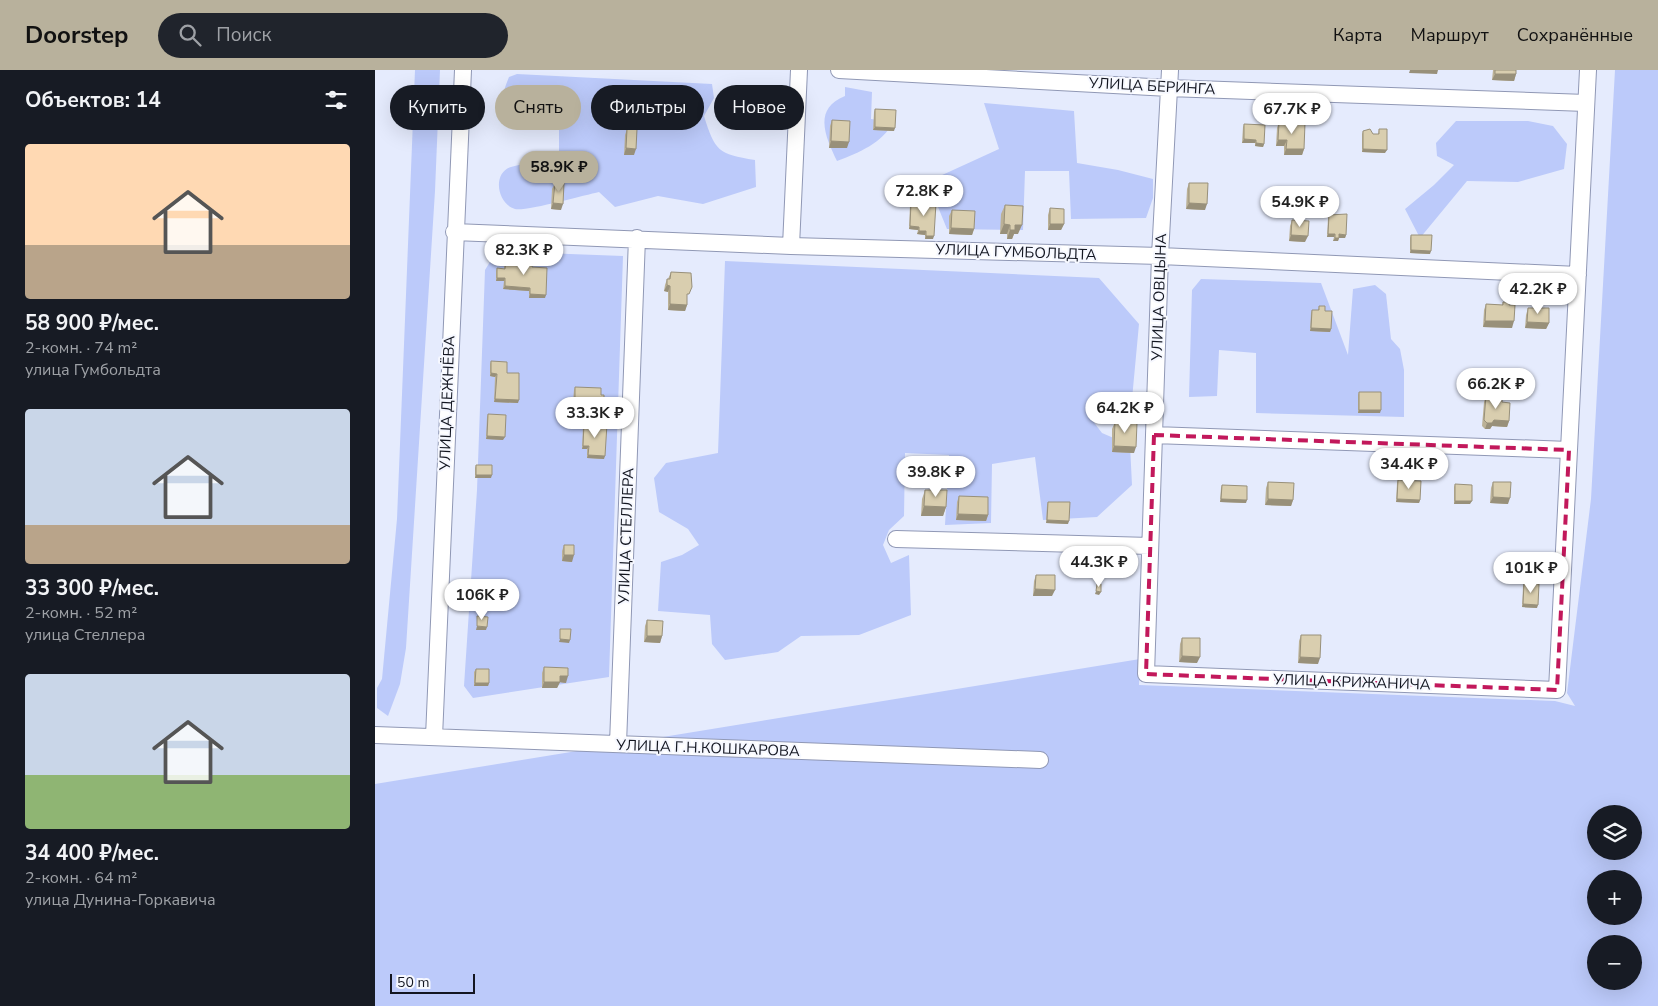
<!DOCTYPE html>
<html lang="ru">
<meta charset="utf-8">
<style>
body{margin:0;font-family:"Nunito Sans",sans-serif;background:#20242c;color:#f1f3f6;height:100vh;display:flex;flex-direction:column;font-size:19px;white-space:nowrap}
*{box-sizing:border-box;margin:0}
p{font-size:16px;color:#9ea1a6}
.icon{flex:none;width:28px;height:28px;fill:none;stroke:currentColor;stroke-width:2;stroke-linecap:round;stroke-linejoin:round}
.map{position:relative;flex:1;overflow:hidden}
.panel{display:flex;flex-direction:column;background:#171b24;width:375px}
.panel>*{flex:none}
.banner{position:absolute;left:15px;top:15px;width:475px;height:45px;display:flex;gap:10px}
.buttons{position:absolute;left:1212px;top:735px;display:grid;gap:10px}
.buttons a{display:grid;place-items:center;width:55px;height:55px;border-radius:50%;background:#171b24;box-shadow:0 5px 20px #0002;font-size:25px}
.scale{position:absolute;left:15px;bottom:12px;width:85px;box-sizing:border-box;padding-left:5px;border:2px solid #131621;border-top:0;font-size:14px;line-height:18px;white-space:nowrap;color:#131621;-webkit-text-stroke:4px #f6f8ff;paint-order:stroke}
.price{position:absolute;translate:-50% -42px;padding:0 11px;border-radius:18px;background:#fff;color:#222;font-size:16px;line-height:32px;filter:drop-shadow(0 1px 2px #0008)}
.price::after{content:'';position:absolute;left:50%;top:30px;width:15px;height:11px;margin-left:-8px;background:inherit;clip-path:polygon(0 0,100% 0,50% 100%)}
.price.on{background:#b8b19c;color:#111}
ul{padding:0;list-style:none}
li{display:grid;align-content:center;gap:10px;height:265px;padding:0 25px}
li span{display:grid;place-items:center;height:155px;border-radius:5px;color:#555}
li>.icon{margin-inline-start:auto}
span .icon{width:90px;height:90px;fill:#fffc;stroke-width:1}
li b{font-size:21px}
h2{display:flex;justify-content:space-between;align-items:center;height:60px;padding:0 25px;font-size:21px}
.chip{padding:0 18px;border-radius:22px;background:#171b24;box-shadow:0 5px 20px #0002;font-size:18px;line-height:45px}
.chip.on{background:#b8b19c;color:#111}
header{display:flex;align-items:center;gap:30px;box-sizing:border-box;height:70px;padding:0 25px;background:#b8b19c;color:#111}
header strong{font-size:24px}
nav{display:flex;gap:28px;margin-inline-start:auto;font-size:18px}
.search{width:350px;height:45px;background:#20242c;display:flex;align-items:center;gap:12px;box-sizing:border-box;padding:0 18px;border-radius:28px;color:#9ea1a6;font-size:19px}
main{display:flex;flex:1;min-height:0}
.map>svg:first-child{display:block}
</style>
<header>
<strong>Doorstep</strong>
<div class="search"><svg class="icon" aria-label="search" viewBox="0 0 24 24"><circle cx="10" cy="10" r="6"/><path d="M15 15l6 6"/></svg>Поиск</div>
<nav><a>Карта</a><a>Маршрут</a><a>Сохранённые</a></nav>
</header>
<main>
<section class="panel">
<h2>Объектов: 14<svg class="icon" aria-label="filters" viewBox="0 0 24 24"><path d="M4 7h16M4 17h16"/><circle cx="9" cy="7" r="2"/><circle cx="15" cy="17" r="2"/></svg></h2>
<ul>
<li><span style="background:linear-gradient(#ffd9b3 65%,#b9a48a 0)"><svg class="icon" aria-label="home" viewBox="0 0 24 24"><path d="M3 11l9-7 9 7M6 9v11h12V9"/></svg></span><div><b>58 900 ₽/мес.</b><p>2-комн. · 74 m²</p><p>улица Гумбольдта</p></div></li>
<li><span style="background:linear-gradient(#c9d6e8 75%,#b9a48a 0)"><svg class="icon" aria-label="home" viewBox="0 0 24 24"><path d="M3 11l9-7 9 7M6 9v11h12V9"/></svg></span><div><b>33 300 ₽/мес.</b><p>2-комн. · 52 m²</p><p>улица Стеллера</p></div></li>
<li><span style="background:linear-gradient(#c9d6e8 65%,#8fb573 0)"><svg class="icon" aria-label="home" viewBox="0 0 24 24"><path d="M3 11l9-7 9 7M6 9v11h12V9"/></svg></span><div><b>34 400 ₽/мес.</b><p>2-комн. · 64 m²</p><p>улица Дунина-Горкавича</p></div></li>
</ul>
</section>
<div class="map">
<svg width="1283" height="936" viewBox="0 0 1283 936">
<rect width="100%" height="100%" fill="#e5ebfd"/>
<path fill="#bccafa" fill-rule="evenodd" d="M40 0H65L60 121 31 578 25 614 13 646 2 638V618L7 609 22 449Z
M1240 0H1283V936H0V714L765 589 764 615 1180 631 1200 636 1192 623 1216 429ZM1221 744H1259V781H1221ZM1221 809H1259V846H1221ZM1221 874H1259V911H1221Z
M142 4 337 14 339 28 329 46C340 81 343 84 380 90L381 117 328 134 283 126 240 137 224 122C210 125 149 142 140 139 122 134 117 103 136 97 148 93 163 93 175 91L184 81V57L176 53 135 51C123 34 127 25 134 7Z
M470 17 497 22 496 49 518 52C508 73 483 83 462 91 451 68 437 39 470 26Z
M609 33 699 41 702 93 743 100 778 109V128L771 148 696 149 694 101H650L648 160 572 159 563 137 565 106 624 79Z
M1081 51H1153L1178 56 1192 74 1189 99 1143 112 1092 111 1045 168 1030 139 1059 115 1079 95 1062 86 1061 73Z
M142 182 248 186 234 607 98 628 89 616 102 420 110 200 118 187Z
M350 191 724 208 764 254 757 329 711 342 727 363 755 375 757 415 722 447 668 450 660 387 617 394 616 453 570 455 574 385 530 383 529 446 514 460 508 475 516 493 534 485 536 545 484 565 426 566 403 582 350 590 337 574 335 545 283 541 286 492 307 485 324 475 313 459 284 442 279 408 291 393 343 383Z
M826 209 946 213 973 285 978 219 1000 215 1011 224 1016 269 1025 279 1029 300V347L881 343V283L844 280 842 326 814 327 817 220Z"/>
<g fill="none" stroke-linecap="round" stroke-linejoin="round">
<g stroke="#9098b5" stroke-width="18">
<path id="minor" d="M464 0 794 18 1211 33
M795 0 785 186 771 604 1182 620 1213 0
M79 162 416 176 785 186 1203 205
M416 176 424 0
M779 365 1194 380
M521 469 775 476
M0 665 665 690
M59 667 88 0
M243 674 262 168"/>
</g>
<use href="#minor" stroke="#fff" stroke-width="16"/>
</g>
<path fill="#bbb196" d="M1118 0H1141V4L1139 11 1117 10Z
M168 27 197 47 196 50 177 49 176 56 165 55 166 30Z
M500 39 519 61 498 60 499 42Z
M457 50 472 78H454L455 56Z
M904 52 929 79 927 85H909V76H901L902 58Z
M869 54 889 74 888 77 880 76V73H867L868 57Z
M252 59 259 85H249L250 65Z
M1004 59 1010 83 987 82V64L988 61 998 64H1003Z
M180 113 186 140 176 139 177 119Z
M814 113 830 140 811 139 812 119Z
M536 132 558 169H550V165L542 164 543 160 534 159 535 135Z
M630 135 643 164H639L637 169H632V164H625L626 144Z
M675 138 689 154 686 160H673V145Z
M577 140 599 159 597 165 574 164V146Z
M954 145 971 165 970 168H964L963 171H958L959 167H952L953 148Z
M917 150 930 172 914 171 915 156Z
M1036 165 1055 184 1035 183V168Z
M131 189 157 197 170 228H154V221L128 219 129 211H121V201L122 198 129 199 130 192Z
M296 202 312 230V235L310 241 293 240V222L289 221 290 215 292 209H293Z
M1128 232 1137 258 1108 257 1109 240 1111 234 1127 235Z
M944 236 950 241 956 259 955 262 935 261 936 243 937 240H943Z
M1153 238 1174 253 1171 259 1150 258 1151 245Z
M116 291 132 303 143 333 119 332 120 307 115 306V294Z
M200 317 226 325 229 329 228 332H226L224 339 205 338V331H198L199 320Z
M984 322 1005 343H983V325Z
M1111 326 1127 332 1134 351 1132 357 1117 356 1115 359H1110L1107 356 1109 332Z
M113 344 128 370 111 369 112 347Z
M740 352 759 383 737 382V359Z
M209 353 229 389 212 388V379H207L208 356Z
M101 395 116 408H100V398Z
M1023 410 1045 430 1044 433 1021 432 1022 413Z
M893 412 918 430 916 436 890 435 891 418Z
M1118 412 1133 434 1115 433 1116 418Z
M1080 414 1095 434H1079V417Z
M847 415 871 433 845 432 846 418Z
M550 420 571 437 568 446H546L547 429Z
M584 426 613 445 611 451 581 450 582 432Z
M673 432 693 454 671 453 672 435Z
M189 475 197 492 187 491V481Z
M661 505 677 526H658L659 511Z
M1149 513 1162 538 1147 537 1148 517Z
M272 550 287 566 285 573 269 572 270 556Z
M926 565 943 594 923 593 924 571Z
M807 568 822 593 804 592 805 574Z
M169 597 191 613 185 612 182 618H167V603Z
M101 599 114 613 113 616H99V602Z"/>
<path fill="#98907a" d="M1035 0H1063L1062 4 1034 3Z
M1120 4H1141L1139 11 1117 10Z
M177 46 197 47 196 50 176 49Z
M167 52 177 53 176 56 165 55Z
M500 57 520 58 519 61 498 60Z
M869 69 881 70 880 73H867Z
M903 70H912L909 76H901Z
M456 71 474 72 472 78H454Z
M881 73 889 74 888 77 880 76Z
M251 78 261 79 259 85H249Z
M911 79H929L927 85H909Z
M988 79 1012 80 1010 83 987 82Z
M178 133 188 134 186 140 176 139Z
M814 133 832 134 830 140 811 139Z
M629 154 635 155 632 164H625Z
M675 154H689L686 160H673Z
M640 155H647L643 164H639L637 169H632L635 160Z
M535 156 544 157 543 160 534 159Z
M576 158 599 159 597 165 574 164Z
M544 161H551L550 165 542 164Z
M953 164H960L959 167H952Z
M964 164 971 165 970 168H963Z
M916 165 933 166 930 172 914 171Z
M551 166H559L558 169H550Z
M960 168H964L963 171H958Z
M1036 180 1056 181 1055 184 1035 183Z
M122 208H130L129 211H121Z
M292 215 295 216 293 222 289 221Z
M130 216 155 218 154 221 128 219Z
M155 224 171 225 170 228H154Z
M295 234 312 235 310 241 293 240Z
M1110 251H1139L1137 258 1108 257Z
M1152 252 1174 253 1171 259 1150 258Z
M936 258 956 259 955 262 935 261Z
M116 303 122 304 120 307 115 306Z
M200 328H207L205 331H198Z
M120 329 144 330 143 333 119 332Z
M206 335 225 336 224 339 205 338Z
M984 340H1006L1005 343H983Z
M1119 350 1134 351 1132 357 1117 356 1115 359H1110L1112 353Z
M112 366 130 367 128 370 111 369Z
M208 376H214L212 379H207Z
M739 376 761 377 759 383 737 382Z
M213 385 230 386 229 389 212 388Z
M101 405H117L116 408H100Z
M1118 427 1135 428 1133 434 1115 433Z
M846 429 872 430 871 433 845 432Z
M893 429 918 430 916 436 890 435Z
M1022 429 1045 430 1044 433 1021 432Z
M1080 431H1097L1095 434H1079Z
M549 436 571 437 568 446H546Z
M583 444 613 445 611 451 581 450Z
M672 450 694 451 693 454 671 453Z
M189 485H199L197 492 187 491Z
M660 519 680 520 677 526H658Z
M721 521 726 522 724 525 720 524Z
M1148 534 1163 535 1162 538 1147 537Z
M102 556 112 557 111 560H101Z
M272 566H287L285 573 269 572Z
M185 569 195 570 194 573 184 572Z
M807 586 825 587 822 593 804 592Z
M925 587 945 588 943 594 923 593Z
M185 606H193L191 613 183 612Z
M169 612H185L182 618H167Z
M100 613H114L113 616H99Z"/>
<path fill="#d9ceaf" stroke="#98907a" d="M1120 0H1141V4H1120Z
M168 27 198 28 197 47 177 46V53L167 52Z
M500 39 521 40 520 58 500 57Z
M457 50 475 51 474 72 456 71Z
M904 52 930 53 929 79H911L912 70H903Z
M869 54 890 55 889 74 881 73V70L869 69Z
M252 59H262L261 79 251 78Z
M995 59 998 64H1004V59H1012V80L988 79V61Z
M180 113H189L188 134 178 133Z
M814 113H833L832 134 814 133Z
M536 132 561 133 559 166H551V161H544V157L535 156Z
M630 135 648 136 647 155H640V160H635V155L629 154Z
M675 138 689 139V154H675Z
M577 140 600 141 599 159 576 158Z
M972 144 971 165 964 164V168H960V164H953L954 145Z
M917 150 934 151 933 166 916 165Z
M1036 165H1057L1056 181 1036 180Z
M131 189 158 190 157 197 172 198 171 225 155 224V218L130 216V208H122V198L130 199Z
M296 202 316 203 317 217 314 224H312V235L295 234V216L292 215V209H295Z
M1128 232H1135L1134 235H1140L1139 251H1110L1111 234 1128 235Z
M944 236H950V241H957L956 259 936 258 937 240H944Z
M1153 238H1174V253L1152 252Z
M116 291 132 292V303H144V330L120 329 122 304 116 303Z
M200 317 226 318V325H229V329H226L225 336 206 335 207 328H200Z
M984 322H1006V340H984Z
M1111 326 1127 327V332L1135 333 1134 351 1119 350 1117 353H1112L1109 350Z
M113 344 131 345 130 367 112 366Z
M740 352 762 353 761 377 739 376Z
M209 353 232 354 230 386 213 385 214 376H208Z
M101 395H117V405H101Z
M1023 410 1046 411 1045 430 1022 429Z
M893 412 919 413 918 430 893 429Z
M1118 412H1136L1135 428 1118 427Z
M1080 414 1097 415V431H1080Z
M847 415 872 416V430L846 429Z
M550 420H572L571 437 549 436Z
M584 426 613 427V445L583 444Z
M673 432H695L694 451 672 450Z
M189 475H199V485H189Z
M661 505H680V520L660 519Z
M1149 513 1164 514 1163 535 1148 534Z
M722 514H726V522L721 521Z
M102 546 113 547 112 557 102 556Z
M272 550 288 551 287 566H272Z
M185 559H196L195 570 185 569Z
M926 565H946L945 588 925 587Z
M807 568H825V587L807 586Z
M169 597 193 598V606H185V612H169Z
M101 599H114V613H100Z"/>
<path fill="none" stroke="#c2185b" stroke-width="4" stroke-dasharray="10 6" stroke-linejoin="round" d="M779 365 1194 380 1182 620 771 604Z"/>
<g text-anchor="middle" stroke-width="4" stroke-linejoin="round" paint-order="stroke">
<g font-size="15" fill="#131621" stroke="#f6f8ff">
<text transform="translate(777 16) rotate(3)" y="5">УЛИЦА БЕРИНГА</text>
<text transform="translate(641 182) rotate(2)" y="5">УЛИЦА ГУМБОЛЬДТА</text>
<text transform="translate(784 227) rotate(-88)" y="5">УЛИЦА ОВЦЫНА</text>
<text transform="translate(72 333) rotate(-88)" y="5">УЛИЦА ДЕЖНЁВА</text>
<text transform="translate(251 466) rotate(-88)" y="5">УЛИЦА СТЕЛЛЕРА</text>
<text transform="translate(977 612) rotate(2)" y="5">УЛИЦА КРИЖАНИЧА</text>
<text transform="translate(333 678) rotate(2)" y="5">УЛИЦА Г.Н.КОШКАРОВА</text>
</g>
</g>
</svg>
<div class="buttons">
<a><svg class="icon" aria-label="layers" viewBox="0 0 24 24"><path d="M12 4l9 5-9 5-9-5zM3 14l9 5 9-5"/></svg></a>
<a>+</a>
<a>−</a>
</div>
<div class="scale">50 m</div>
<b class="price" style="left:917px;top:65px">67.7K ₽</b>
<b class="price on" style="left:184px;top:123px">58.9K ₽</b>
<b class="price" style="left:549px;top:147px">72.8K ₽</b>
<b class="price" style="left:925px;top:158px">54.9K ₽</b>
<b class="price" style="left:149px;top:206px">82.3K ₽</b>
<b class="price" style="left:1163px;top:245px">42.2K ₽</b>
<b class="price" style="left:1121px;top:340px">66.2K ₽</b>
<b class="price" style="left:750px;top:364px">64.2K ₽</b>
<b class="price" style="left:220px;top:369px">33.3K ₽</b>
<b class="price" style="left:1034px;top:420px">34.4K ₽</b>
<b class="price" style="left:561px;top:428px">39.8K ₽</b>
<b class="price" style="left:724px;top:518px">44.3K ₽</b>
<b class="price" style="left:1156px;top:524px">101K ₽</b>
<b class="price" style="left:107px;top:551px">106K ₽</b>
<div class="banner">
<a class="chip">Купить</a>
<a class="chip on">Снять</a>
<a class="chip">Фильтры</a>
<a class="chip">Новое</a>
</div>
</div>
</main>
